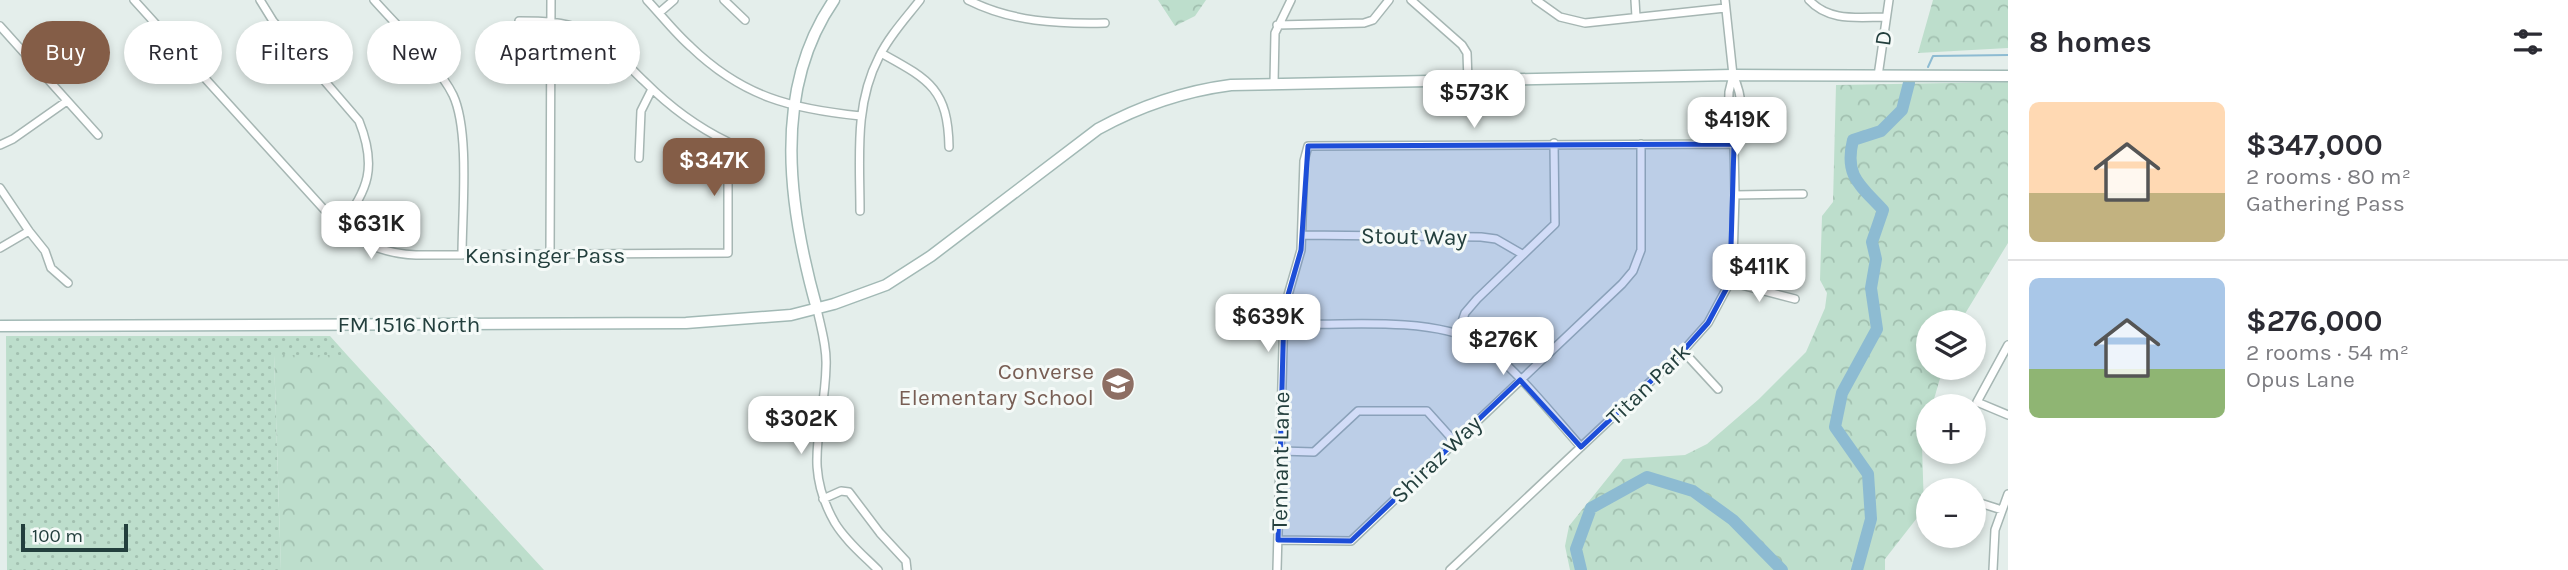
<!DOCTYPE html>
<meta charset="utf-8">
<style>
body{margin:0;font-family:Karla,sans-serif;background:#f2f2f3;color:#2b2b33;height:100vh;display:flex;flex-direction:column;font-size:26px;white-space:nowrap}
*{box-sizing:border-box;margin:0}
p{font-size:23px;color:#7c7c81}
.icon{flex:none;width:38px;height:38px;fill:none;stroke:currentColor;stroke-width:2;stroke-linecap:round;stroke-linejoin:round}
.map{position:relative;flex:1;overflow:hidden}
.side{display:flex;flex-direction:column;background:#fff;width:560px}
.side>*{flex:none}
.banner{position:absolute;left:21px;top:21px;width:665px;height:63px;display:flex;gap:14px}
.fabs{position:absolute;left:1916px;top:310px;display:grid;gap:14px}
.fabs a{display:grid;place-items:center;width:70px;height:70px;border-radius:50%;background:#fff;box-shadow:0 4px 10px #0003;font-size:35px}
.scale{position:absolute;left:21px;bottom:18px;width:107px;box-sizing:border-box;padding-left:7px;border:4px solid #233f3d;border-top:0;font-size:19px;line-height:24px;white-space:nowrap;color:#233f3d;-webkit-text-stroke:5px #f5faf8;paint-order:stroke}
.price{position:absolute;translate:-50% -60px;padding:0 16px;border-radius:14px;background:#fff;color:#222;font-size:23px;line-height:46px;filter:drop-shadow(0 2px 4px #0008)}
.price::after{content:'';position:absolute;left:50%;top:42px;width:21px;height:16px;margin-left:-10px;background:inherit;clip-path:polygon(0 0,100% 0,50% 100%)}
.price.current{background:#845d47;color:#fff}
ul{padding:0;list-style:none}
li{display:flex;align-items:center;gap:21px;height:175px;padding:0 21px}
li+li{border-top:2px solid #e1e1e2}
li span{display:grid;place-items:center;flex:none;width:196px;height:140px;border-radius:10px;color:#555}
li>.icon{margin-inline-start:auto}
span .icon{width:84px;height:84px;fill:#fffc;stroke-width:1}
li b{font-size:30px}
h2{display:flex;justify-content:space-between;align-items:center;height:84px;padding:0 21px;font-size:30px}
.tag{padding:0 24px;border-radius:32px;background:#fff;box-shadow:0 4px 10px #0003;font-size:24px;line-height:63px}
.tag.current{background:#845d47;color:#fff}
main{display:flex;flex:1;min-height:0}
.map>svg:first-child{display:block}
</style>
<main>
<div class="map">
<svg width="2008" height="570" viewBox="0 0 2008 570">
<defs>
<pattern id="grass-dots" width="8" height="8" patternUnits="userSpaceOnUse" patternTransform="scale(1.75)"><rect width="8" height="8" fill="#bddecc"/><path d="M2 2h.1M6 6h.1" fill="none" stroke="#a2c0b0" stroke-width="1.8" stroke-linecap="round"/></pattern>
<pattern id="forest-crowns" width="20" height="18" patternUnits="userSpaceOnUse" patternTransform="scale(1.75)"><rect width="20" height="18" fill="#bddecc"/><path d="M2 6a3 3 0 1 1 6 0M12 15a3 3 0 1 1 6 0" fill="none" stroke="#a2c0b0"/></pattern>
</defs>
<rect width="100%" height="100%" fill="#e4eeeb"/>
<path fill="url(#grass-dots)" d="M6 336H330L347 355 274 356 281 570H7Z"/>
<path fill="url(#forest-crowns)" d="M1158 0H1206L1195 16 1175 26Z
M1933 0H2008V48L1918 53Z
M2008 82V243L1960 322H1928V368H1943L1932 406H1928V421L1922 446 1924 509 1885 559V570H1570L1565 546 1569 526 1623 459 1685 455 1707 444 1759 399 1806 352 1825 308 1827 293 1820 280 1822 216 1833 202 1836 85Z
M274 355H347L544 570H281Z"/>
<g fill="none" stroke-linecap="round" stroke-linejoin="round">
<path stroke="#8dbbd2" stroke-width="2" d="M1928 67 1933 56 2008 55"/>
<path stroke="#8dbbd2" stroke-width="12" d="M1581 570 1576 549 1591 508 1647 477 1693 491 1733 520 1782 570
M1857 570 1871 519 1868 474 1835 427 1842 393 1877 329 1871 288 1876 259 1872 242 1883 210C1860 185 1844 176 1853 140L1881 131 1902 110 1909 83"/>
<g stroke="#a6b6b3" stroke-width="10">
<path id="street" d="M134 0 340 227C363 245 387 254 416 255L728 253V142C697 127 670 107 645 82 624 63 610 41 583 30 563 21 541 21 519 21
M260 0 273 21 359 121C377 166 369 190 340 227
M374 0C396 25 439 66 453 95 470 131 462 213 462 255
M647 0C662 16 675 33 691 47 743 97 792 109 861 116
M724 0 745 20
M968 0C1012 22 1057 24 1105 23
M1411 0 1462 45 1467 53 1468 81
M1536 0 1560 17 1585 23 1725 8
M1635 0 1636 17
M1725 0 1733 75 1729 92 1728 129 1734 144C1745 123 1743 96 1733 75
M1809 0C1829 22 1858 17 1886 17
M659 13 674 0
M1277 25 1364 23 1373 20 1389 0
M0 26 98 135
M881 53C928 79 948 88 949 147
M1878 76 1889 0
M1274 83 1275 33 1291 0
M0 145 13 139 67 101
M639 158 641 111 652 89
M0 188 29 231 45 251 51 268 68 283
M1735 195 1803 194
M860 211C860 158 854 105 879 57 889 36 906 18 920 0
M1302 235 1481 237 1496 239 1522 254
M0 248 29 231
M550 255 551 0
M1730 282 1795 299
M817 309C821 328 827 347 826 366 825 427 801 464 835 523 846 541 863 555 878 570
M1283 325C1337 325 1434 316 1479 343 1512 363 1554 417 1581 447
M1458 333 1465 313 1477 299 1555 224 1554 143
M2008 345 1977 402 2008 415
M1683 351 1718 389
M1281 451 1314 452 1358 411H1427L1454 441
M823 499 841 491 849 492 880 533 906 561 907 570
M1974 501 2002 510
M1278 540 1351 541 1622 284 1633 271 1641 250V144
M1277 570 1284 309 1301 250 1304 161 1308 146 1734 144 1735 195 1733 261 1730 282 1708 323 1683 351 1450 570
M1993 570 1995 530 2008 494"/>
</g>
<g stroke="#a2b9b5" stroke-width="13">
<path id="secondary" d="M817 309C789 209 771 91 834 0
M0 326 686 323 791 315 834 304 886 285 931 256 1098 129C1140 106 1185 91 1231 85L1733 75 2008 76"/>
</g>
<use href="#street" stroke="#fff" stroke-width="7"/>
<use href="#secondary" stroke="#fff" stroke-width="10"/>
</g>
<path fill="#1d4ed8" fill-opacity="0.2" stroke="#1d4ed8" stroke-width="5" stroke-linejoin="round" d="M1734 144 1730 282 1708 323 1683 351 1581 447 1520 380 1351 541 1278 540 1284 309 1301 250 1308 146Z"/>
<defs>
<g id="school-disc" transform="scale(1.75)"><circle r="9.5" fill="#8d6e63" stroke="#f5faf8"/><path d="M0-5L7-2L0 1L-7-2ZM-4 1L0 2.5L4 1V4Q0 6-4 4Z" fill="#fff"/></g>
</defs>
<g fill-rule="evenodd">
<use href="#school-disc" x="1118" y="384"/>
</g>
<g text-anchor="middle" stroke-width="6" stroke-linejoin="round" paint-order="stroke">
<g font-size="23" fill="#233f3d" stroke="#f5faf8">
<text transform="translate(1883 38) rotate(-82)" y="8">D</text>
<text transform="translate(1414 236) rotate(1)" y="8">Stout Way</text>
<text x="545" y="263">Kensinger Pass</text>
<text x="409" y="332">FM 1516 North</text>
<text transform="translate(1648 384) rotate(-44)" y="8">Titan Park</text>
<text transform="translate(1436 459) rotate(-44)" y="8">Shiraz Way</text>
<text transform="translate(1280 461) rotate(-89)" y="8">Tennant Lane</text>
</g>
<g font-size="23" fill="#785e54" stroke="#f5faf8" text-anchor="end">
<text x="1094" y="379">Converse<tspan x="1094" dy="26">Elementary School</tspan></text>
</g>
</g>
</svg>
<div class="fabs">
<a><svg class="icon" aria-label="layers" viewBox="0 0 24 24"><path d="M12 4l9 5-9 5-9-5zM3 14l9 5 9-5"/></svg></a>
<a>+</a>
<a>−</a>
</div>
<div class="scale">100 m</div>
<b class="price" style="left:1474px;top:130px">$573K</b>
<b class="price" style="left:1737px;top:157px">$419K</b>
<b class="price current" style="left:714px;top:198px">$347K</b>
<b class="price" style="left:371px;top:261px">$631K</b>
<b class="price" style="left:1759px;top:304px">$411K</b>
<b class="price" style="left:1268px;top:354px">$639K</b>
<b class="price" style="left:1503px;top:377px">$276K</b>
<b class="price" style="left:801px;top:456px">$302K</b>
<div class="banner">
<a class="tag current">Buy</a>
<a class="tag">Rent</a>
<a class="tag">Filters</a>
<a class="tag">New</a>
<a class="tag">Apartment</a>
</div>
</div>
<section class="side">
<h2>8 homes<svg class="icon" aria-label="filters" viewBox="0 0 24 24"><path d="M4 7h16M4 17h16"/><circle cx="9" cy="7" r="2"/><circle cx="15" cy="17" r="2"/></svg></h2>
<ul>
<li><span style="background:linear-gradient(#ffd9b3 65%,#c2b280 0)"><svg class="icon" aria-label="home" viewBox="0 0 24 24"><path d="M3 11l9-7 9 7M6 9v11h12V9"/></svg></span><div><b>$347,000</b><p>2 rooms · 80 m²</p><p>Gathering Pass</p></div></li>
<li><span style="background:linear-gradient(#a9c7e8 65%,#8fb573 0)"><svg class="icon" aria-label="home" viewBox="0 0 24 24"><path d="M3 11l9-7 9 7M6 9v11h12V9"/></svg></span><div><b>$276,000</b><p>2 rooms · 54 m²</p><p>Opus Lane</p></div></li>
</ul>
</section>
</main>
